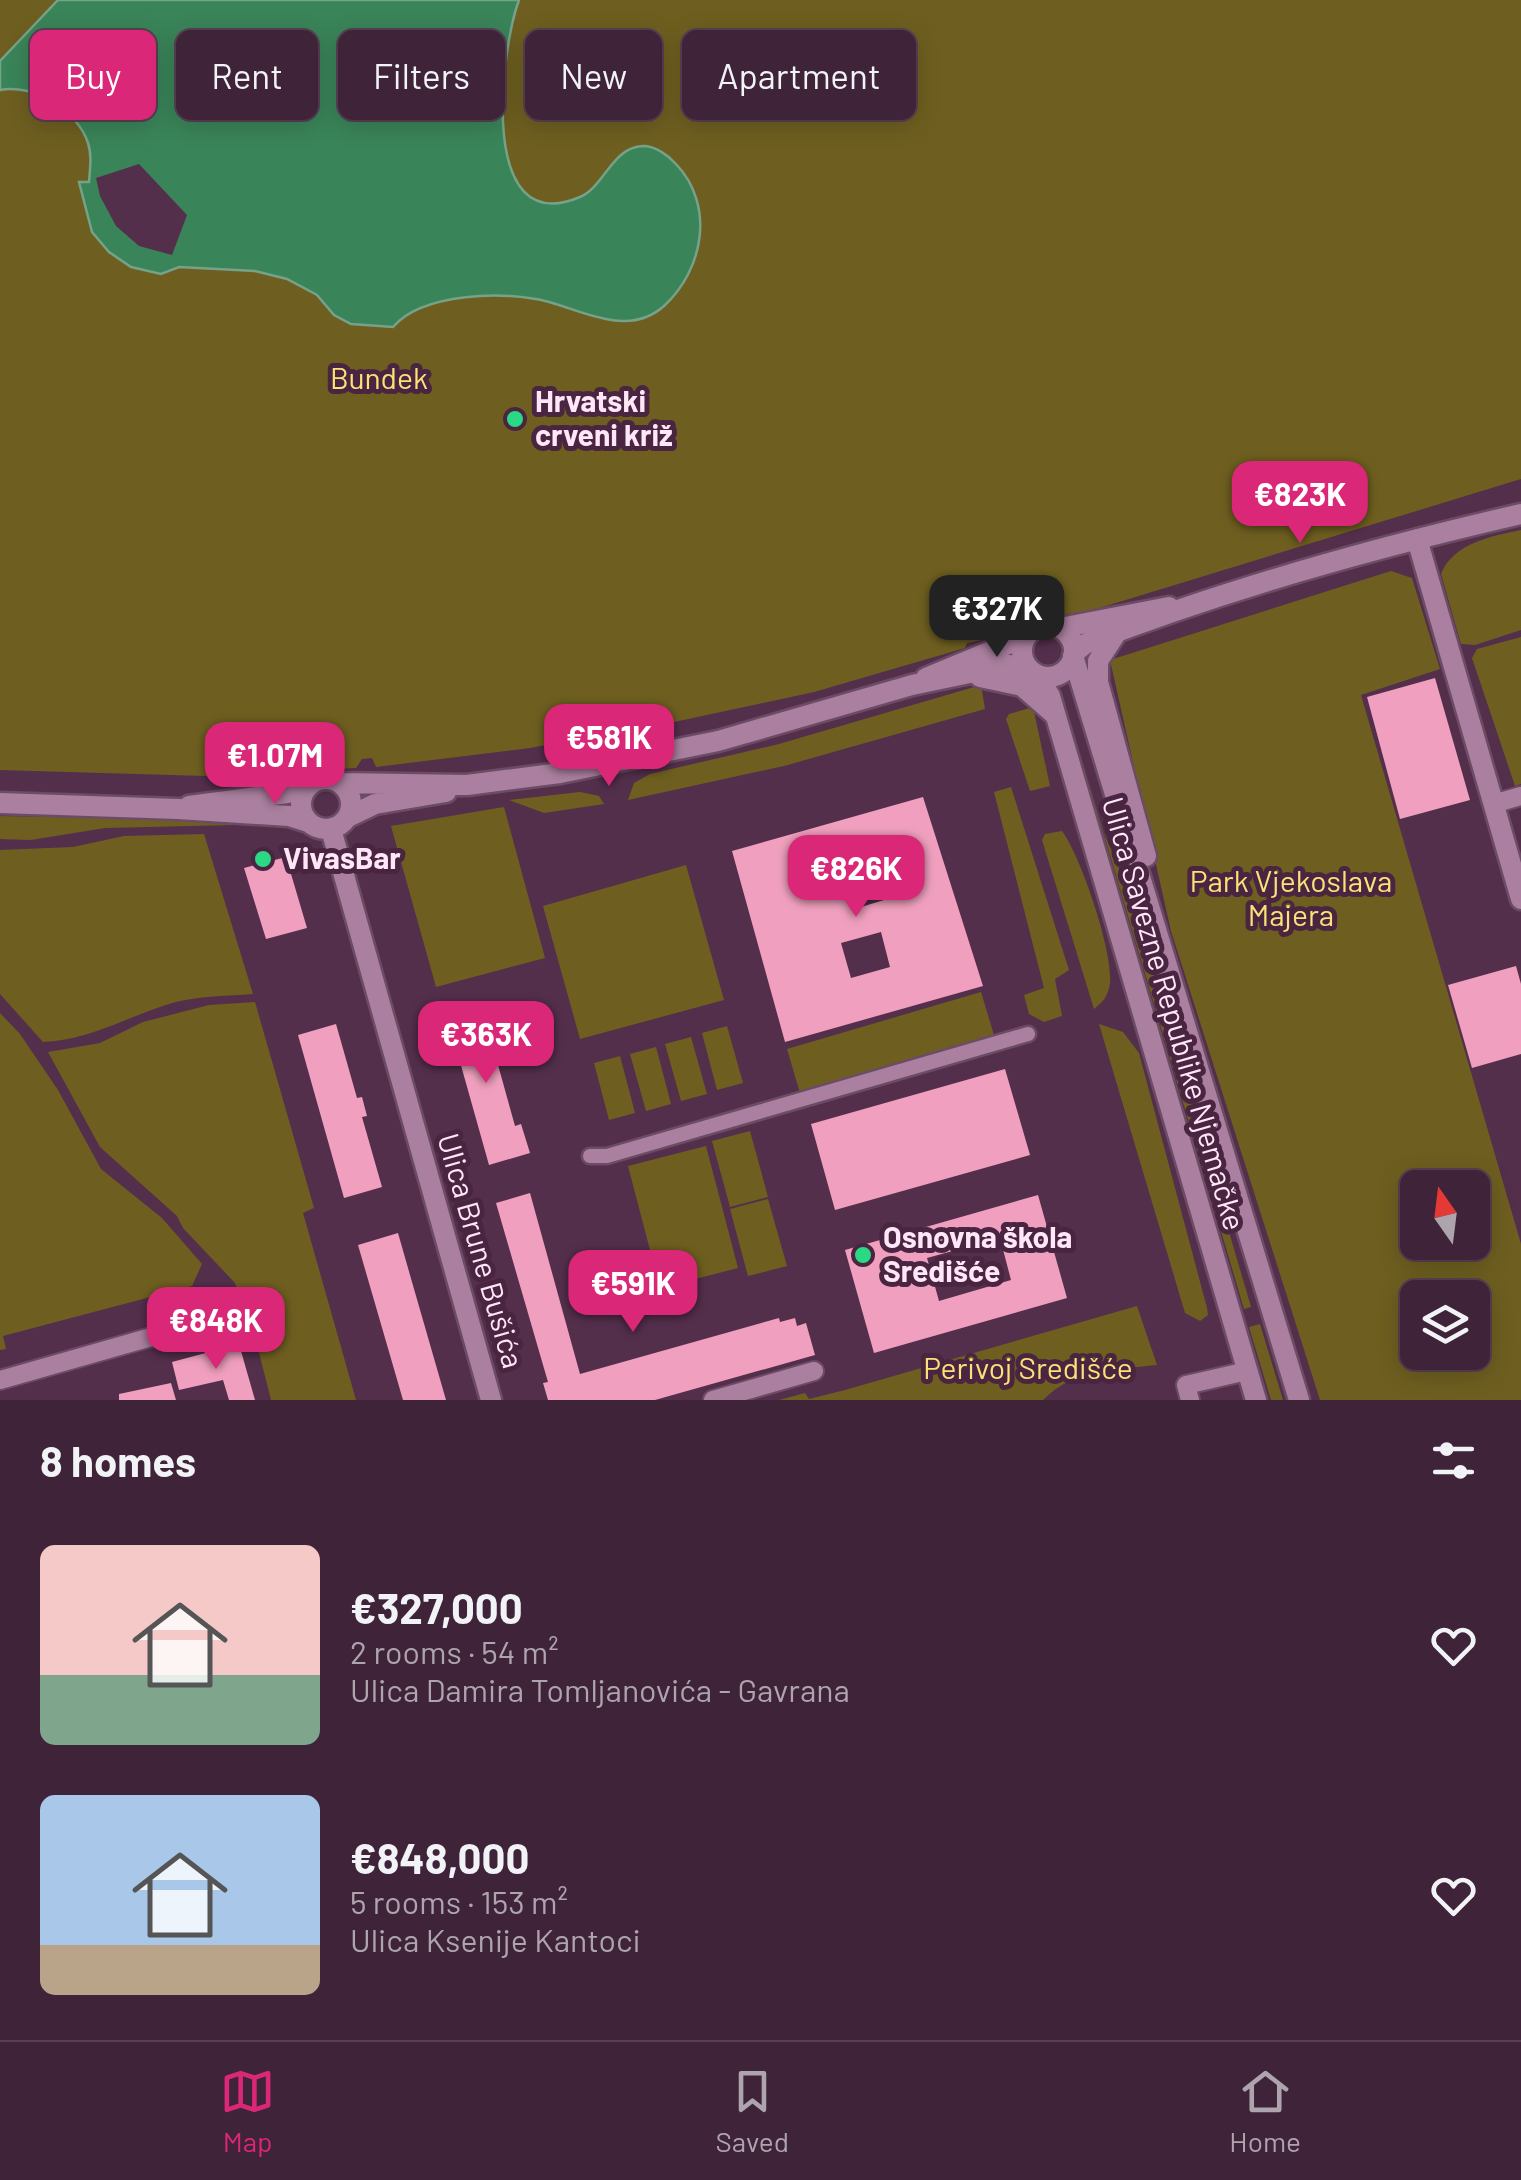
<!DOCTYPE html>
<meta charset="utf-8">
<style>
body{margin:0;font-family:Barlow,sans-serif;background:#462b41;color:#f1f3f6;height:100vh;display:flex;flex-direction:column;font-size:38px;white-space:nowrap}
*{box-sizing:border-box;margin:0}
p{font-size:32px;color:#ada4ae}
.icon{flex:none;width:55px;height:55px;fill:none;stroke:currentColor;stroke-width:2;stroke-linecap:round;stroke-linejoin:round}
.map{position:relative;height:1400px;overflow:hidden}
.side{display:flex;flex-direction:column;background:#3f2339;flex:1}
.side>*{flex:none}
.banner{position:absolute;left:30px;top:30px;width:1000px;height:90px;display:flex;gap:20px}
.needle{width:65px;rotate:346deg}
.tools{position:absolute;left:1400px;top:1170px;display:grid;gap:20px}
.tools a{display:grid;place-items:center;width:90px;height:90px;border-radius:15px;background:#3f2339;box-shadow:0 5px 25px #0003,0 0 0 2px #584053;font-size:50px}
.price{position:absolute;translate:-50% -85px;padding:0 22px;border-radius:20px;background:#db2777;color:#fff;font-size:32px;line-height:65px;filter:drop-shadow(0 2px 5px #0008)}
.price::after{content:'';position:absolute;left:50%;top:60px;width:30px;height:22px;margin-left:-15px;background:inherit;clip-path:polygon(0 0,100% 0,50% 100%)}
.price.current{background:#222;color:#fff}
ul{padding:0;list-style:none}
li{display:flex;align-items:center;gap:30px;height:250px;padding:0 40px}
li span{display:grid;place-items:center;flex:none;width:280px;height:200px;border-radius:15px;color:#555}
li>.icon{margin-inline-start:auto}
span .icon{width:120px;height:120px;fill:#fffc;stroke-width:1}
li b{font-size:42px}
h2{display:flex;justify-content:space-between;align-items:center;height:120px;padding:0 40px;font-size:42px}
.tag{padding:0 35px;border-radius:15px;background:#3f2339;box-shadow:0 5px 25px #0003,0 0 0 2px #584053;font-size:35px;line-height:90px}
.tag.current{background:#db2777;color:#fff}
.menu{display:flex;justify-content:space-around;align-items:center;height:140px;border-top:2px solid #584053;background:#3f2339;font-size:28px;color:#ada4ae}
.menu a{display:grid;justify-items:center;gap:5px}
.menu .current{color:#db2777}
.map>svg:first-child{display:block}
</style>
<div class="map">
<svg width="1521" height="1400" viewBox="0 0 1521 1400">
<rect width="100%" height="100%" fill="#542f4c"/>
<path fill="#6e5f20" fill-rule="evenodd" d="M0 0H1521V479L1106 606 1074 615 1038 613 1013 634 967 643 965 648 814 692 674 722 672 715 670 722 530 748 376 767 372 758 362 759 356 768 205 776 0 770Z
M1521 530V630L1475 645 1461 644 1441 574C1453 543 1492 536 1521 530Z
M1391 571 1412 578 1440 669 1361 695 1521 1244V1400H1320L1171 931 1110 660ZM1418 1188H1472V1242H1418ZM1418 1298H1472V1352H1418Z
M1521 637V784L1515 786 1472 658 1477 649Z
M981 685 985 709 784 766 628 800 634 783 650 774 779 744Z
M1064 699 1104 833 1131 898 1251 1307 1244 1309Z
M1033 707 1050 786 1030 791 1006 719 1009 714Z
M1011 787 1069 970 1055 979 1062 1016 1044 1022 1029 1014 1024 995 1044 988 994 792Z
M580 792 599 796 604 804 544 813 509 800Z
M504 807 545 958 436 987 391 826Z
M0 816 249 821 273 824 105 828 31 840 0 839Z
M1062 831C1081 857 1113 951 1110 983 1108 996 1104 1001 1094 1009L1042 840 1045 834Z
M204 834 253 994C228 996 200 996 176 1002 129 1015 92 1040 43 1042L0 994V850L73 847 124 836Z
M686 865 724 1000 580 1039 543 906Z
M981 992 994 1035 800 1093 787 1049Z
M255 1002 314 1208 303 1213 356 1400H271L252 1325 248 1326 235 1283 183 1228 177 1216 100 1147 48 1052 100 1043 143 1022 209 1005Z
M0 1013 20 1034 58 1090 101 1169 162 1218 202 1264 192 1286 3 1336 6 1349 0 1350Z
M1099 1024 1123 1032 1139 1053 1207 1308 1208 1315 1200 1321 1185 1313Z
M727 1026 743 1083 717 1090 702 1033Z
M691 1037 707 1094 681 1101 665 1044Z
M656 1047 671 1104 646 1111 630 1054Z
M620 1056 635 1113 609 1120 594 1063Z
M750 1131 768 1197 730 1207 712 1141Z
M706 1146 738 1268 660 1288 628 1166Z
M768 1199 787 1266 748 1276 730 1209Z
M1137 1306 1157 1365C1113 1370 1075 1368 1043 1400H779L805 1393 809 1399 845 1390Z
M1260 1324 1283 1400H1271L1249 1327Z"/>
<path fill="#3a8459" stroke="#75a289" stroke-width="2.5" d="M58 0H519C501 48 476 241 580 197 605 186 612 147 643 146 655 146 668 155 676 164 715 205 704 269 664 306 629 337 586 312 549 302 505 290 422 293 393 327L351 324 334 315 317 295 287 279 255 271 179 267 161 274 131 267 109 252 92 232 79 182H89C90 169 92 155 88 143 78 111 33 83 0 90V61Z"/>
<path fill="#542f4c" d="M139 164 187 215 172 255 139 246 116 226 100 196 96 178Z"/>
<path fill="#f0a0be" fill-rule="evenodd" d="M758 36 764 53 777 49 791 94 736 111 717 49Z
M1435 678 1470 800 1400 819 1367 697Z
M923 797 983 986 785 1042 732 851ZM884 864 894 897 851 910 841 876ZM881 932 890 967 851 978 841 943Z
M286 857 307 928 266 939 244 868Z
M1516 966 1521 984V1054L1472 1068 1448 985Z
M481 1004 515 1126 521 1124 530 1153 489 1165 446 1012Z
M336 1024 357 1098 362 1097 367 1116 362 1117 382 1187 344 1198 298 1035Z
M1005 1069 1030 1155 835 1210 811 1124Z
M530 1193 580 1374 779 1318 780 1322 795 1318 797 1326 806 1323 815 1355 655 1400H548L543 1383 548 1382 496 1203Z
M1038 1195 1067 1298 874 1353 845 1250ZM1000 1238 1011 1280 939 1301 927 1258Z
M398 1233 412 1282 446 1400H403L358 1245Z
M239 1344 255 1400H229L223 1380 179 1390 172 1362Z
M171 1383 176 1400H119V1394Z"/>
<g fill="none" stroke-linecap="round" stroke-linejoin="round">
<g stroke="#6c4c65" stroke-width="19">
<path id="pedestrian" d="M590 1156H607L1028 1034"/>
</g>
<g stroke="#6c4c65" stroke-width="22">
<path id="minor" d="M1493 804 1521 796
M0 1380 239 1312
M713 1400 814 1371
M1190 1400 1186 1385 1247 1371"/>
</g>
<g stroke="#6c4c65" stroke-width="25">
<path id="tertiary" d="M1417 539 1521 899
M1022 651a26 26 0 1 1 52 0a26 26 0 1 1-52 0Z
M1060 628 1169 607
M1115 635 1098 661V682L1146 856
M1074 653 1085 644C1226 589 1373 548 1521 514
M1073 656 1299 1400
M1037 675 1050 696 1256 1400
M980 677 1022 686 1054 714
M926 678 1025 637
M301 804a25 25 0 1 1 50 0a25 25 0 1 1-50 0Z
M341 783 467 785 560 773 718 741 912 685 1008 665 1027 667
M0 803 178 809 289 816 308 822
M189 806 287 793 309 785
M348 817 375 804 446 792
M331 829 491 1400"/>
</g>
<use href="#pedestrian" stroke="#aa7f9f" stroke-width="14"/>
<use href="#minor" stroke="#aa7f9f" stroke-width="18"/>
<use href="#tertiary" stroke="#aa7f9f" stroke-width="20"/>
</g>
<g fill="#2bd884" stroke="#492541" stroke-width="4">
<circle cx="515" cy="419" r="10"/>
<circle cx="263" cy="859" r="10"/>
<circle cx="863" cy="1255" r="10"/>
</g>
<g text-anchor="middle" stroke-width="10" stroke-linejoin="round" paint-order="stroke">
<g font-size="30" fill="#fce176" stroke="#492541">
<text x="379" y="389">Bundek</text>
<text x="1291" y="892">Park Vjekoslava<tspan x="1291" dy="34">Majera</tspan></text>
<text x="1028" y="1379">Perivoj Središće</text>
</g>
<g font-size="30" font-weight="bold" fill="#ffe7f8" stroke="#492541" text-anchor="start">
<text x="535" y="412">Hrvatski<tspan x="535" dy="34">crveni križ</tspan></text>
<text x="283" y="869">VivasBar</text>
<text x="883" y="1248">Osnovna škola<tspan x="883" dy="34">Središće</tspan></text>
</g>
<g font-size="30" fill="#ffe7f8" stroke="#492541">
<text transform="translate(1173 1014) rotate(74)" y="10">Ulica Savezne Republike Njemačke</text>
<text transform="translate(480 1251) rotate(74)" y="10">Ulica Brune Bušića</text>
</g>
</g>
</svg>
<div class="tools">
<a><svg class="needle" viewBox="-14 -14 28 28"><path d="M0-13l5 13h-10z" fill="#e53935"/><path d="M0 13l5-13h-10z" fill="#ada4ae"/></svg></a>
<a><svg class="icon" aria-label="layers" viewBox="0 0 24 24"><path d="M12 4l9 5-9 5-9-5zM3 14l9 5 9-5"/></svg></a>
</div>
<b class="price" style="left:1300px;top:546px">€823K</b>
<b class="price current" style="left:997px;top:660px">€327K</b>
<b class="price" style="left:609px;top:789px">€581K</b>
<b class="price" style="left:275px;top:807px">€1.07M</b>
<b class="price" style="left:856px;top:920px">€826K</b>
<b class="price" style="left:486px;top:1086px">€363K</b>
<b class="price" style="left:633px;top:1335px">€591K</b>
<b class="price" style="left:216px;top:1372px">€848K</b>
<div class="banner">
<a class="tag current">Buy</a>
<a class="tag">Rent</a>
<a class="tag">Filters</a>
<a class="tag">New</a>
<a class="tag">Apartment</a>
</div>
</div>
<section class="side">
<h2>8 homes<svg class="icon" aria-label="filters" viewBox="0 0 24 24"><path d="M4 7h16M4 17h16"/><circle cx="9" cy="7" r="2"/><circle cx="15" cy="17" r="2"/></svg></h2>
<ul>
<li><span style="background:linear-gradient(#f6c9c9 65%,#7fa58c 0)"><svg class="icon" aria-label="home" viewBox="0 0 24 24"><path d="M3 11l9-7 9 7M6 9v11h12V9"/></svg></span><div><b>€327,000</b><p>2 rooms · 54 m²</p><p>Ulica Damira Tomljanovića - Gavrana</p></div><svg class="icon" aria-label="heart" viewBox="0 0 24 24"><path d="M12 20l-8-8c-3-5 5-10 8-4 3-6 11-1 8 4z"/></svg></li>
<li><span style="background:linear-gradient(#a9c7e8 75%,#b9a48a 0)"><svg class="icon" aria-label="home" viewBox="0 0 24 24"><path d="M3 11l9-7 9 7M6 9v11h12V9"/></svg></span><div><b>€848,000</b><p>5 rooms · 153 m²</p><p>Ulica Ksenije Kantoci</p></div><svg class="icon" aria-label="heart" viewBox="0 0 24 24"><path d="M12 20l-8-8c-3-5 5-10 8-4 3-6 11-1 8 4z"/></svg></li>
</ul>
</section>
<nav class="menu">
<a class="current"><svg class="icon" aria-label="map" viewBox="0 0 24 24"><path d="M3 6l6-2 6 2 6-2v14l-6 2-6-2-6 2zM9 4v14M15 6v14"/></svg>Map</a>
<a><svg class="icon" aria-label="saved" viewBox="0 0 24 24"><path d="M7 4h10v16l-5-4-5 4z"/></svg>Saved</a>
<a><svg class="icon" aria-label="home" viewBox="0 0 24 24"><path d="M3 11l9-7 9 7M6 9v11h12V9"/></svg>Home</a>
</nav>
